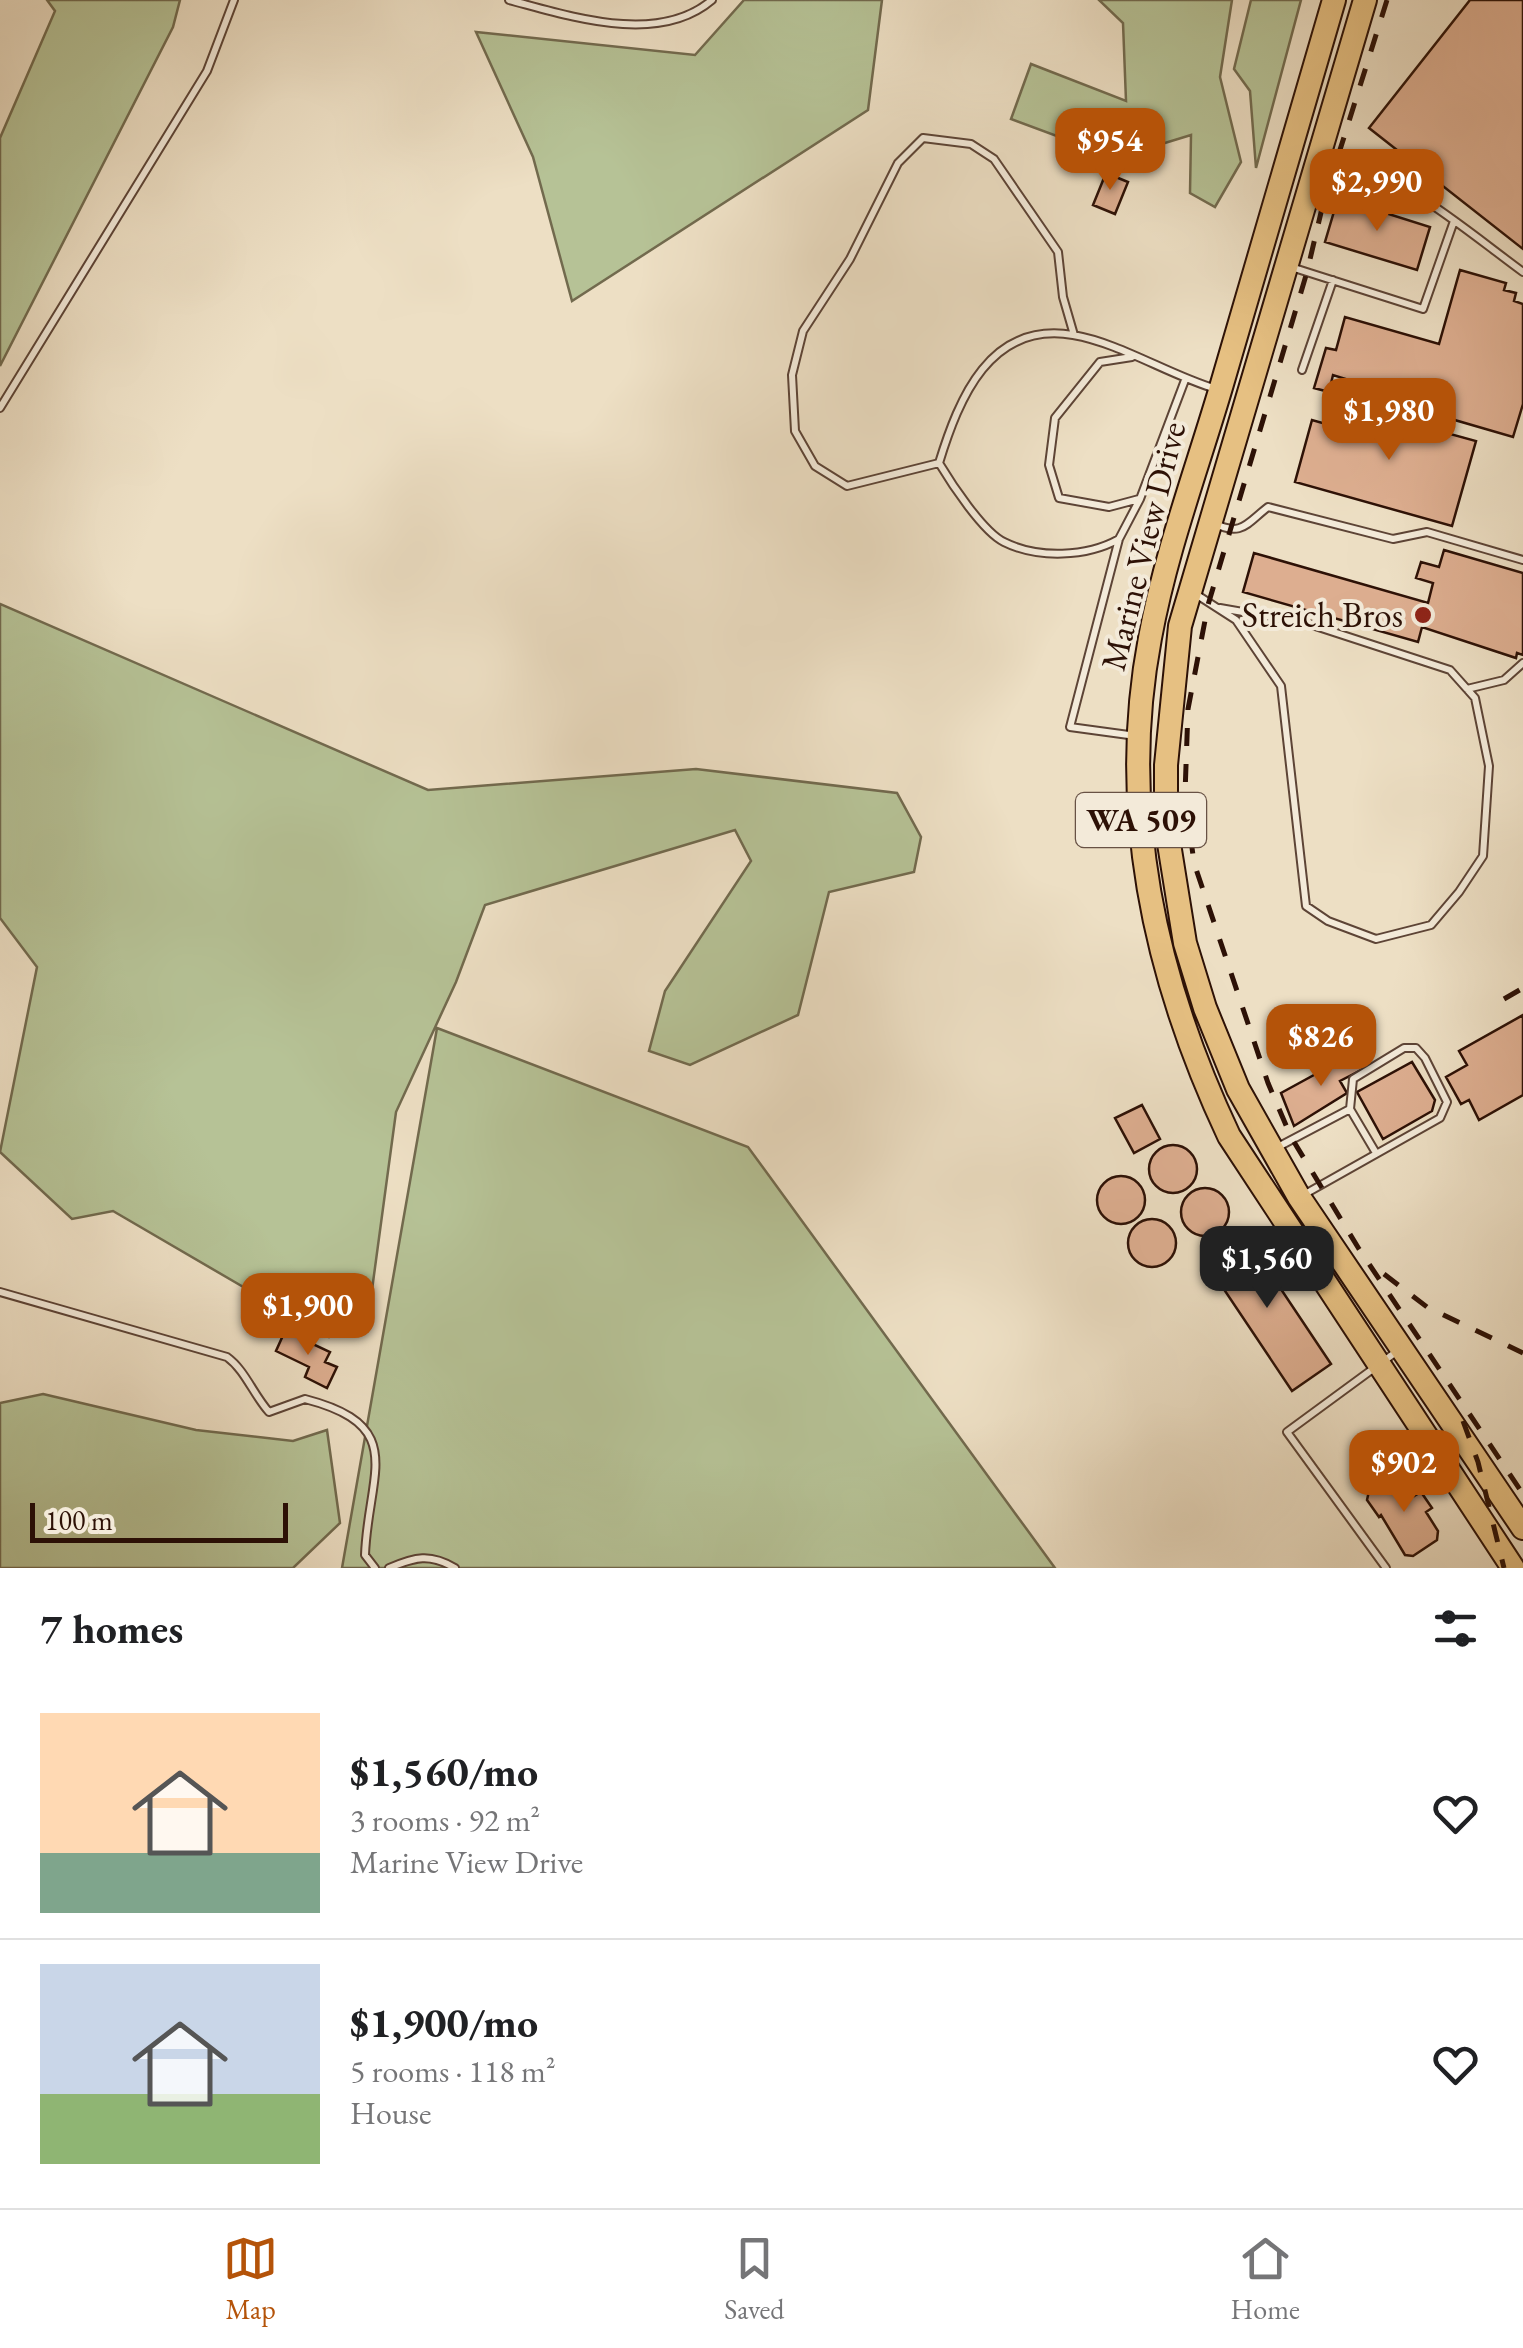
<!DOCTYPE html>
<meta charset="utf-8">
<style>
body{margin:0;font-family:"EB Garamond",serif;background:#f2f2f2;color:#202124;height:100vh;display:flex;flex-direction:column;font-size:38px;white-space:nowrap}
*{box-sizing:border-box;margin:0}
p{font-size:32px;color:#757577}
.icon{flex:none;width:55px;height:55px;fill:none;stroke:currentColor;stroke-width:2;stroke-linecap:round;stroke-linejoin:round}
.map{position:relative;height:1568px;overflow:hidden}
.details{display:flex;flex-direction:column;background:#fff;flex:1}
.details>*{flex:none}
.scale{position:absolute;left:30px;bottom:25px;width:258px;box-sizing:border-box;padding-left:10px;border:5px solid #2d1106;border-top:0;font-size:28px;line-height:35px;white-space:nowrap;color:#2d1106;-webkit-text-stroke:8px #f3ead9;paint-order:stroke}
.price{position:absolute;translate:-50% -85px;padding:0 22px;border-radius:20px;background:#b45309;color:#fff;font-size:32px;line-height:65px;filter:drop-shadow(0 2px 5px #0008)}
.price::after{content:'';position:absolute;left:50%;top:60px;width:30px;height:22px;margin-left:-15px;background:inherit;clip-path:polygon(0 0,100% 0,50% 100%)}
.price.active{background:#222;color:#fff}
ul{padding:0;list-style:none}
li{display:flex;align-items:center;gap:30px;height:250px;padding:0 40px}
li+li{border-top:2px solid #e0e0e0}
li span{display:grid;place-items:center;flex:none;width:280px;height:200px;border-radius:0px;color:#555}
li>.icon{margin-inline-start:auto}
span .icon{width:120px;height:120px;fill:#fffc;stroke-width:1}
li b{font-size:42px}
h2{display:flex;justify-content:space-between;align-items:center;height:120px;padding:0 40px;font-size:42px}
.tab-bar{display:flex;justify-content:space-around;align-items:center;height:140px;border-top:2px solid #e0e0e0;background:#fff;font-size:28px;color:#757577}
.tab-bar a{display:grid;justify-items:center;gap:5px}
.tab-bar .active{color:#b45309}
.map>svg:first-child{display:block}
</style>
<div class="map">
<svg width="1523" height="1568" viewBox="0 0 1523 1568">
<rect width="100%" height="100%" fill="#eddfc4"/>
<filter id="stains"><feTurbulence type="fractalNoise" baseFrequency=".002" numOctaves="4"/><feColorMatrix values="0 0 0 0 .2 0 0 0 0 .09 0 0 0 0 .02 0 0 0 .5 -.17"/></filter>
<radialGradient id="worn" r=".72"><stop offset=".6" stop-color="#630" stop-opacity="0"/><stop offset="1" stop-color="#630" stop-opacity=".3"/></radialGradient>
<path fill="#b6c296" stroke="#726a4e" stroke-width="2.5" d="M47 0H180L173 27 0 366V138L55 11Z
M744 0H882L868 110 572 301 533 157 476 32 695 55Z
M1099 0H1232L1220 77 1241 162 1215 207 1190 193 1191 135 1116 158 1011 119 1031 64 1126 101 1123 23Z
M1251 0H1301L1256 168 1250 91 1234 69Z
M0 604 428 790 696 769 897 793 921 837 914 872 829 892 798 1015 690 1065 649 1051 665 991 751 861 735 830 485 905 456 982 396 1112 369 1312 329 1337 113 1211 72 1219 0 1152 37 967 0 918Z
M437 1028 748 1147 1055 1568H342Z
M43 1394 196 1430 293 1441 327 1430 340 1523 293 1568H0V1403Z"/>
<path fill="#ddae90" stroke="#2d1106" stroke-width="2.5" d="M1470 0H1523V249L1369 128Z
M1106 173 1128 182 1115 214 1093 205Z
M1338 198 1430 227 1417 270 1325 242Z
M1460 270 1506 283 1504 290 1516 293 1514 301 1523 304V404L1513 437 1441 416 1442 409 1333 375 1329 392 1314 388 1326 348 1336 350 1345 317 1439 344Z
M1343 397 1412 416 1410 423 1476 441 1452 526 1295 482 1312 420 1351 431 1358 408 1342 403Z
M1444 550 1523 573V655L1517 653 1516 658 1422 627 1418 642 1243 592 1254 553 1428 603 1433 583 1416 578 1421 562 1439 567Z
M1523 1015V1095L1479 1120 1469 1100 1461 1104 1446 1077 1467 1065 1459 1051Z
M1358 1051 1367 1067 1340 1081 1347 1093 1294 1126 1281 1093Z
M1412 1062 1435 1100 1432 1111 1383 1139 1357 1092Z
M1142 1105 1160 1139 1134 1153 1115 1118Z
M1149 1169a24 24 0 1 1 48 0a24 24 0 1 1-48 0Z
M1097 1200a24 24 0 1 1 48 0a24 24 0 1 1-48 0Z
M1181 1212a24 24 0 1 1 48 0a24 24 0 1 1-48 0Z
M1128 1243a24 24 0 1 1 48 0a24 24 0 1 1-48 0Z
M1242 1231 1331 1364 1292 1391 1203 1258Z
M285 1331 330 1352 325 1362 337 1367 327 1388 305 1377 309 1367 276 1351Z
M1400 1475 1414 1496 1421 1492 1432 1508 1426 1512 1438 1531 1437 1540 1413 1556 1405 1555 1381 1515 1379 1517 1367 1500 1369 1491Z"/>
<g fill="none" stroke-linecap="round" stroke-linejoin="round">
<g stroke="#5d4436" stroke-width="10">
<path id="lane" d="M509 0C570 16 658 46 712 0
M1325 154C1399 171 1463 228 1523 272
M1291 267 1423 309 1454 221
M1132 357 1100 362 1055 418 1049 465 1059 498 1109 507 1139 499
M1302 370 1333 280
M0 408 207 71 234 0
M939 463 847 486 815 466 795 431 792 375 803 331 850 259 898 163 923 138 971 144 994 159 1058 252 1063 297 1074 335
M1213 523C1242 537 1246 524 1268 507L1393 539 1427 532 1523 560
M1119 539C1087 557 1038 559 1004 542 983 532 951 483 939 463 959 398 990 321 1073 335 1120 343 1169 375 1216 389
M1194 593 1236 620 1281 686 1306 906 1328 921 1376 939 1431 925 1459 892 1483 856 1489 766 1475 698 1450 670 1306 623 1220 608
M1467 689 1504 680 1523 663
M1136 736 1070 727 1119 539 1140 499 1185 380
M1276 1148 1350 1109
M1305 1194 1440 1118 1447 1102 1425 1058 1416 1048H1404L1353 1079 1350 1109 1376 1153
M0 1292 227 1357C245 1370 253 1394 269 1412L305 1399C409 1426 368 1473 365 1555L375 1568
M389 1568C415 1557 430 1553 455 1568
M1386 1568 1287 1432 1396 1352"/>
</g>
<g stroke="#2d1106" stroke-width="26">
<path id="primary" d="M1334 0C1297 128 1260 256 1222 384 1197 469 1166 551 1150 638 1117 812 1155 979 1229 1136L1513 1568
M1365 0 1180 626 1166 765V825L1185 943 1205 1008 1238 1089 1299 1197 1523 1528"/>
</g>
<use href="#lane" stroke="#f3ead9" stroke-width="6"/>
<use href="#primary" stroke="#e6c082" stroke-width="22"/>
<path stroke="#2d1106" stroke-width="5" stroke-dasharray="18 18" stroke-linecap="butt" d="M1387 0 1323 204 1307 272 1208 605 1188 709 1185 794 1194 863 1268 1083 1291 1137 1359 1249 1523 1494
M1504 999 1523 988
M1384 1274 1427 1307 1523 1353
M1463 1421 1478 1462 1504 1568"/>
</g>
<circle fill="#8f2418" stroke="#f3ead9" stroke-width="4" cx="1423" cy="615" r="10"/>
<g text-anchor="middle" stroke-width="8" stroke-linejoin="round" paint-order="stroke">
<rect fill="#f3ead9" stroke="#685245" stroke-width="2.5" x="1076" y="793" width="130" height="54" rx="8"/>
<g font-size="32" font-weight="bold" fill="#2d1106">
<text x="1141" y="831">WA 509</text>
</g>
<g font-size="35" fill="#2d1106" stroke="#f3ead9">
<text transform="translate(1143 546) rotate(-76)" y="12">Marine View Drive</text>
</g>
<g font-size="35" fill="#2d1106" stroke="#f3ead9" text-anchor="end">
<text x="1403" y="627">Streich Bros</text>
</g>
</g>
<rect width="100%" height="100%" filter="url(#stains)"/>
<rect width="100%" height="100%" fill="url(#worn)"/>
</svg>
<div class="scale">100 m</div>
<b class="price" style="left:1110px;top:193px">$954</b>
<b class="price" style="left:1377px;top:234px">$2,990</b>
<b class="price" style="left:1389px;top:463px">$1,980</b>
<b class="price" style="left:1321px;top:1089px">$826</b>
<b class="price active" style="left:1267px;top:1311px">$1,560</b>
<b class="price" style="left:308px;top:1358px">$1,900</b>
<b class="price" style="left:1404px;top:1515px">$902</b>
</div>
<section class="details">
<h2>7 homes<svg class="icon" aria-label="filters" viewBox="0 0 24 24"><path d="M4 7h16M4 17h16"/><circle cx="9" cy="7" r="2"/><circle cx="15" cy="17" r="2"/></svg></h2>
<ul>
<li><span style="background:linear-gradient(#ffd9b3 70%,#7fa58c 0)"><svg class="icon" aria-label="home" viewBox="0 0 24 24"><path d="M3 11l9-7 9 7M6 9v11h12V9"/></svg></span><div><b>$1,560/mo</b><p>3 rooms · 92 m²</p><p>Marine View Drive</p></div><svg class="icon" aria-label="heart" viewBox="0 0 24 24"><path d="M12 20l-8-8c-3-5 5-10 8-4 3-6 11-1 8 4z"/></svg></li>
<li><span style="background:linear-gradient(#c9d6e8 65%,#8fb573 0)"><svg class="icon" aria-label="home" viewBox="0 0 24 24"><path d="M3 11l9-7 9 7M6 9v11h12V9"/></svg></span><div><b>$1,900/mo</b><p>5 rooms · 118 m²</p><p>House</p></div><svg class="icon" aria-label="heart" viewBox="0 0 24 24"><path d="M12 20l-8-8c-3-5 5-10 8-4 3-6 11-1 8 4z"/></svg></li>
</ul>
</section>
<nav class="tab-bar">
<a class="active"><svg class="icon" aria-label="map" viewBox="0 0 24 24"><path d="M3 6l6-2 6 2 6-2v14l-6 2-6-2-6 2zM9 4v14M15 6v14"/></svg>Map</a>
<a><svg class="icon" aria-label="saved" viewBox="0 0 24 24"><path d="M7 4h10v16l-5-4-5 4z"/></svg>Saved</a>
<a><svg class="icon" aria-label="home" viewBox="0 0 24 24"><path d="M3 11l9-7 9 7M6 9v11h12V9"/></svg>Home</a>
</nav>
